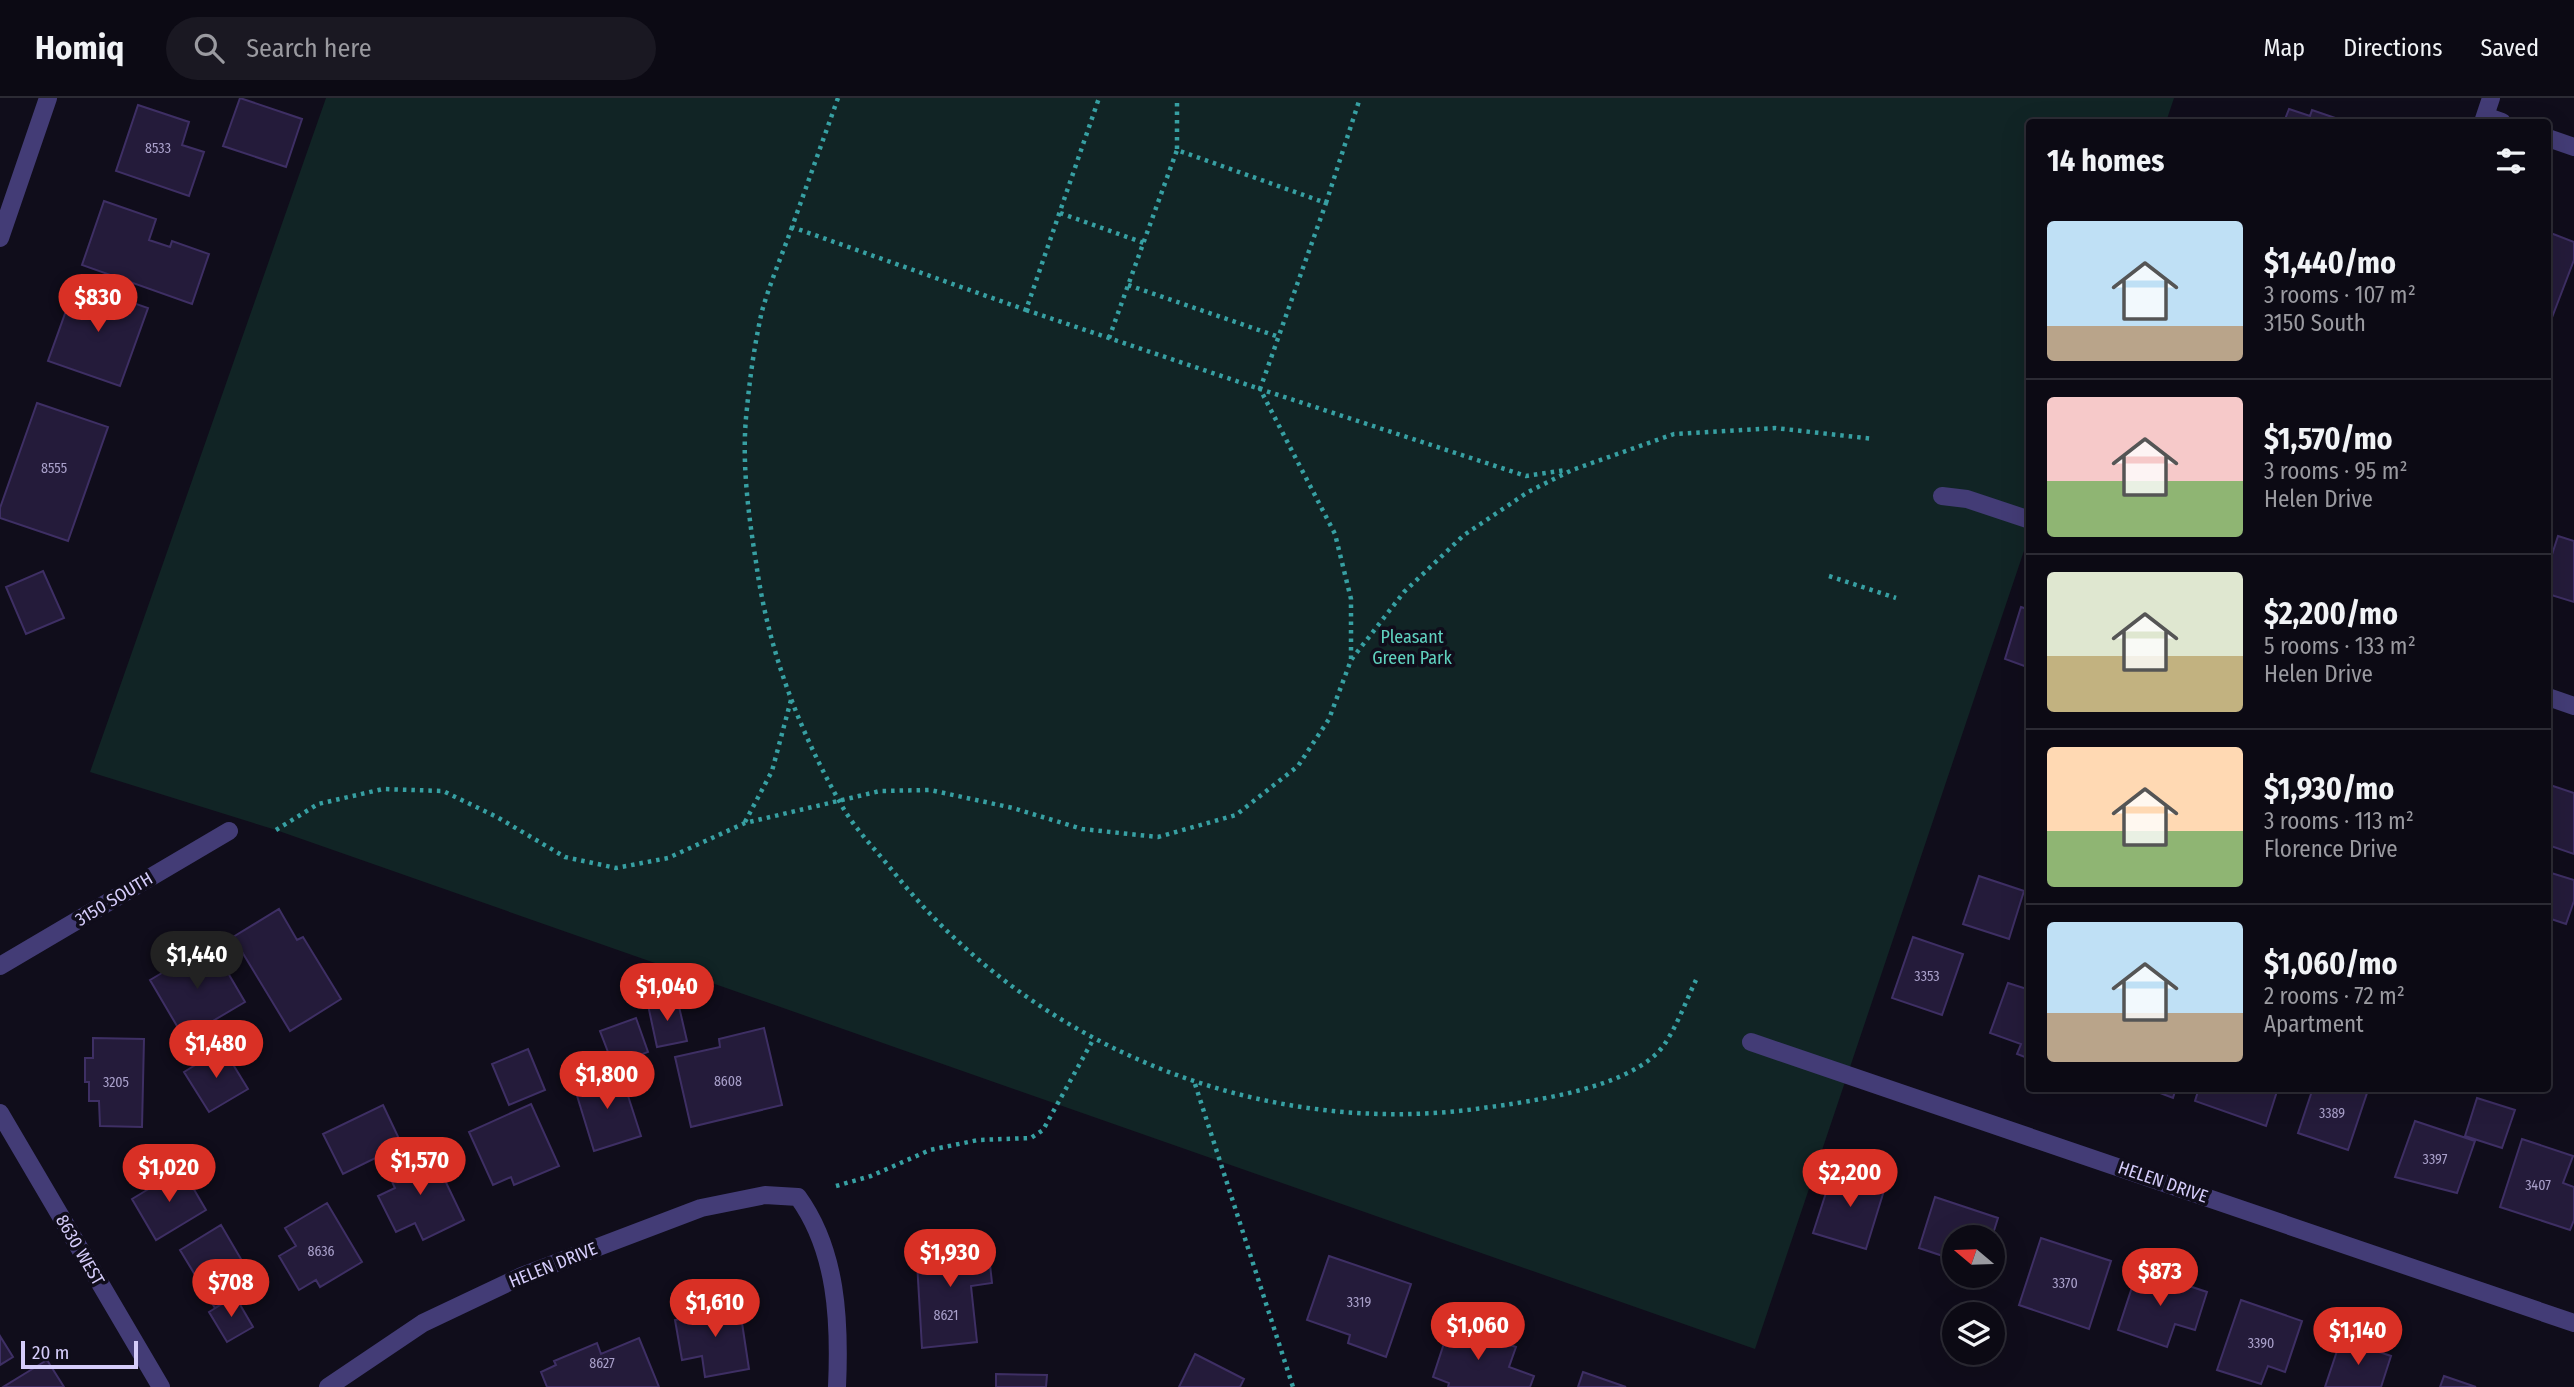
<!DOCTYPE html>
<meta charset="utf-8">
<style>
body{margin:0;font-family:"Fira Sans Condensed",sans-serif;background:#1a1822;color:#f1f3f6;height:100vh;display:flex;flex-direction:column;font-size:26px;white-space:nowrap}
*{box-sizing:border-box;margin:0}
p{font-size:23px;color:#9a9aa0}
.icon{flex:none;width:38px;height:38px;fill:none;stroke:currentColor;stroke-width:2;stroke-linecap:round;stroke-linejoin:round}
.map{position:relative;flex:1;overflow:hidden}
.sheet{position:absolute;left:2026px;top:21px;width:525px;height:973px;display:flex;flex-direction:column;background:#0c0a14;border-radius:7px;box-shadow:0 7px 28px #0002,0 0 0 2px #2c2b34}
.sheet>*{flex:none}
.needle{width:46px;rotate:289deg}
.fabs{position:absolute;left:1942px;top:1127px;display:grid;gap:14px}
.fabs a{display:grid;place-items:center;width:63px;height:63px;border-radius:50%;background:#0c0a14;box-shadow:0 7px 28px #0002,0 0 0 2px #2c2b34;font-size:35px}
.scale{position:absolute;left:21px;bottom:18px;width:117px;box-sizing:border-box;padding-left:7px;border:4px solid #d5ccfa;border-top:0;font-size:19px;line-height:24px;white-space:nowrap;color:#d5ccfa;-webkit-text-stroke:5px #100d1b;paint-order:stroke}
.price{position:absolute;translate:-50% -60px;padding:0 16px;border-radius:24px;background:#d93025;color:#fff;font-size:23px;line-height:46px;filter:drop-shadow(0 2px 4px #0008)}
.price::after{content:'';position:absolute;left:50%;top:42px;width:21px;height:16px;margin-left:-10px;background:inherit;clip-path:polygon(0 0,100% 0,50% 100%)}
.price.active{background:#222;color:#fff}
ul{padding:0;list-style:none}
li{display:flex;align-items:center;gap:21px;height:175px;padding:0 21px}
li+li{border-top:2px solid #2c2b34}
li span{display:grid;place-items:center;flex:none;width:196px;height:140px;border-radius:7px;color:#555}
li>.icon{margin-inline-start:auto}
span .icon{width:84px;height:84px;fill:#fffc;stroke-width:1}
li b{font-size:30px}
h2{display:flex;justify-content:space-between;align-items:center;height:84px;padding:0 21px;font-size:30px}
header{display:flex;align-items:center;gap:42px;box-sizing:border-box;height:98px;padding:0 35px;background:#0c0a14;border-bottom:2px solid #2c2b34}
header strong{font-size:33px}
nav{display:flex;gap:38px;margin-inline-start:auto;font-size:24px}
.search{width:490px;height:63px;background:#1a1822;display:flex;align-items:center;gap:18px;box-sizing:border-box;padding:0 24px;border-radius:38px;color:#9a9aa0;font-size:26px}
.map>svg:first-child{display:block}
</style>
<header>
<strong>Homiq</strong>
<div class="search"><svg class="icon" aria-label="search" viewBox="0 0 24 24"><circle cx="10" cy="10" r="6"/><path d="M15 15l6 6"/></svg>Search here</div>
<nav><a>Map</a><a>Directions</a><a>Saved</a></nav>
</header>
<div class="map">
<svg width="2574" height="1289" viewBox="0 0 2574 1289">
<rect width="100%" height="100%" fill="#100d1b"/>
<path fill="#112425" d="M326 0H2174L2166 24H2030V435L1755 1251 276 732 90 674Z"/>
<path fill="#241b3a" stroke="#3e2f64" stroke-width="2" d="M240 0 302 21 286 69 223 48Z
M138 7 189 24 182 47 204 54 189 98 116 73Z
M2289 11 2310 18 2312 12 2347 24H2284Z
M104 103 156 121 149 142 170 149 172 143 209 156 192 206 82 167Z
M2548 134 2574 144V162L2548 230Z
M76 185 148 210 120 288 48 263Z
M37 305 108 329 68 443 0 420V410Z
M2558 438 2574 443V504L2548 496V469Z
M43 473 64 520 26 536 6 489Z
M2021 509 2030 512V570L2005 561Z
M2550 687 2574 695V756L2548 747Z
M2548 774 2574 782V803L2566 826 2548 820Z
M1979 778 2024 793 2009 841 1963 826Z
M279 811 297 842 303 839 341 901 290 933 233 839Z
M1913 839 1963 856 1942 917 1892 900Z
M211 846 245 904 184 940 150 882Z
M2008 885 2030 892V961L2017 956 2021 946 1990 935Z
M677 900 687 943 657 949 648 907Z
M636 920 648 954 613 967 600 933Z
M764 930 782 1007 691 1029 675 959 720 949 719 941Z
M93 940 144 941 142 1029 100 1028 99 1003H89V984H85V960H93Z
M223 950 248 991 209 1014 184 974Z
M528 951 545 992 509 1007 492 966Z
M620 973 641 1038 594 1053 574 988Z
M2147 990H2176L2173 1000Z
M2199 990H2278L2266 1028 2195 1003Z
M2313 990H2354L2367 995 2348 1052 2298 1035Z
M2477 1000 2515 1012 2502 1050 2465 1038Z
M531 1006 559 1068 514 1087 511 1079 493 1087 469 1034Z
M383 1007 402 1047 343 1076 323 1036Z
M2415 1023 2475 1043 2457 1095 2395 1079Z
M2522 1041 2573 1058 2563 1085 2574 1089V1122L2570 1132 2500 1109Z
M430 1051 464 1122 423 1142 415 1125 396 1134 378 1098 395 1090 387 1073Z
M1834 1070 1886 1086 1866 1151 1813 1135Z
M182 1071 206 1112 156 1142 132 1101Z
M1935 1099 1998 1120 1992 1139H1955V1162L1919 1150Z
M327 1105 362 1164 320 1189 316 1182 299 1192 279 1158 296 1148 285 1130Z
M221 1127 255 1185 215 1210 180 1152Z
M987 1139 992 1185 971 1188 977 1244 922 1250 916 1147Z
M2041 1140 2111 1163 2089 1231 2019 1207Z
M1329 1158 1411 1186 1386 1259 1348 1245 1350 1237 1307 1222Z
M2138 1171 2207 1194 2195 1232 2175 1226 2167 1249 2118 1232Z
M235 1198 253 1229 227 1244 209 1214Z
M2241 1202 2302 1223 2285 1274 2268 1268 2261 1286 2217 1272Z
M739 1205 749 1271 705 1279 702 1258 682 1262 675 1222 695 1219 694 1212Z
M1450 1227 1516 1249 1509 1269 1534 1278 1530 1289H1448L1449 1285 1433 1279Z
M0 1238 13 1259 0 1267Z
M639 1240 659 1289H547L541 1274 556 1267 554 1263 597 1245 601 1256Z
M2341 1241 2391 1258 2381 1289H2325Z
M1195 1256 1244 1281 1240 1289H1179Z
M47 1262 64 1289H3Z
M1583 1274 1626 1289H1578Z
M996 1276 1047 1277 1046 1289H996Z
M2444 1278 2476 1289H2440Z"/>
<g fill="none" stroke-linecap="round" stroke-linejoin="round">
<path stroke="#37a0a3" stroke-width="4.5" stroke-dasharray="3.5 5" stroke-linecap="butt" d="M838 0 792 129 1026 212 1099 0
M1326 105 1360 0
M1060 115 1144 145
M792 129C782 157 770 185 762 213 755 244 750 278 747 310 741 360 748 414 756 464 768 551 798 631 842 708 855 731 875 751 892 772 1031 948 1260 1042 1483 1010 1533 1003 1633 990 1664 947 1677 928 1686 903 1696 882
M1128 187 1279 239
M1026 212 1260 291 1326 105 1177 52V0
M1109 240 1177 52
M1829 478 1896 500
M1351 561V501L1335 436 1260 291 1526 378 1566 372
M745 724 772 673 791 602
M276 732 318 706 383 691 443 693 497 719 565 759 616 770 668 760 745 725 880 693 930 692 1013 710 1082 731 1158 739 1236 717 1298 668 1329 621 1351 562 1404 494 1464 437 1528 394 1572 372 1674 336 1775 330 1874 341
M1195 986 1293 1289
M836 1088 871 1078 930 1052 978 1042 1031 1040 1043 1032 1094 940"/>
<path stroke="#433c76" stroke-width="18" d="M2485 18 2502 24
M2483 24 2491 0
M2548 40 2574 49
M0 140 48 0
M1942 398 1967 401 2030 422
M2548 599 2574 608
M0 868 229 733
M1751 944 2574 1225
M0 1015 161 1289
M328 1289 423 1225 522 1178 701 1110 765 1097 798 1099C837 1153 840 1223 837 1289"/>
</g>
<g text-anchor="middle" stroke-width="7" stroke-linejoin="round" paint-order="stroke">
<g font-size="14" fill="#a9a0ca">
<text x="158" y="55">8533</text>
<text x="54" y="375">8555</text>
<text x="1927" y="883">3353</text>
<text x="728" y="988">8608</text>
<text x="116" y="989">3205</text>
<text x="2332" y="1020">3389</text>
<text x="2435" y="1066">3397</text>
<text x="2538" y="1092">3407</text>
<text x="321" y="1158">8636</text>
<text x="2065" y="1190">3370</text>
<text x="1359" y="1209">3319</text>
<text x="946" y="1222">8621</text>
<text x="2261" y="1250">3390</text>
<text x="602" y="1270">8627</text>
</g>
<g font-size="18" fill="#60d2bf" stroke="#100d1b">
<text x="1412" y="545">Pleasant<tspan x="1412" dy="21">Green Park</tspan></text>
</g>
<g font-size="18" fill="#d5ccfa" stroke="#100d1b">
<text transform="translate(114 801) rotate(-31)" y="6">3150 SOUTH</text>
<text transform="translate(2163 1084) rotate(19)" y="6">HELEN DRIVE</text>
<text transform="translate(80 1152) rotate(60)" y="6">8630 WEST</text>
<text transform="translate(553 1167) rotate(-22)" y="6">HELEN DRIVE</text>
</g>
</g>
</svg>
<div class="fabs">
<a><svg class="needle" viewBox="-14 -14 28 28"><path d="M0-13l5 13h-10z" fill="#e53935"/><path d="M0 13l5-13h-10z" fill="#9a9aa0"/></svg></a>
<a><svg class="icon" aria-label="layers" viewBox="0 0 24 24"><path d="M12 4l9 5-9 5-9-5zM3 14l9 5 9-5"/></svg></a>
</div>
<div class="scale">20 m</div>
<b class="price" style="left:98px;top:236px">$830</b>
<b class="price active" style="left:197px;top:893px">$1,440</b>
<b class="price" style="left:667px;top:925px">$1,040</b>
<b class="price" style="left:216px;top:982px">$1,480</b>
<b class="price" style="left:607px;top:1013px">$1,800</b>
<b class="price" style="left:420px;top:1099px">$1,570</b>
<b class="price" style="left:169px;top:1106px">$1,020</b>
<b class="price" style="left:1850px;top:1111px">$2,200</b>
<b class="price" style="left:950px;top:1191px">$1,930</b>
<b class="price" style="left:2160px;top:1210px">$873</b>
<b class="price" style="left:231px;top:1221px">$708</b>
<b class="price" style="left:715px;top:1241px">$1,610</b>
<b class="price" style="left:1478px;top:1264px">$1,060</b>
<b class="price" style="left:2358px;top:1269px">$1,140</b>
<section class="sheet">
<h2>14 homes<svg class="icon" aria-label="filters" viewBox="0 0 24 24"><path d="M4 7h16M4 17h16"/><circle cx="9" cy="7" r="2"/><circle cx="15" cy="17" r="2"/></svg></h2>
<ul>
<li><span style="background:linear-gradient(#bfe0f5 75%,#b9a48a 0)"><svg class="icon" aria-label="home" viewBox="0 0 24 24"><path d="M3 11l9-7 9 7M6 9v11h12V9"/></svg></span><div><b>$1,440/mo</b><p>3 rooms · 107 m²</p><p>3150 South</p></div></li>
<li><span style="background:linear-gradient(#f6c9c9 60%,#8fb573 0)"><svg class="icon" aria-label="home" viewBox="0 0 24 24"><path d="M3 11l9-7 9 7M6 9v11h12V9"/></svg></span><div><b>$1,570/mo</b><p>3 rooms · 95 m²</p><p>Helen Drive</p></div></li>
<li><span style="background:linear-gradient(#dfe7d0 60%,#c2b280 0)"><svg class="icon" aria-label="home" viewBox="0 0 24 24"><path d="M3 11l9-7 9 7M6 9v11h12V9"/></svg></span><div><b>$2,200/mo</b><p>5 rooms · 133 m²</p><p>Helen Drive</p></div></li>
<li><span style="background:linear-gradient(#ffd9b3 60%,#8fb573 0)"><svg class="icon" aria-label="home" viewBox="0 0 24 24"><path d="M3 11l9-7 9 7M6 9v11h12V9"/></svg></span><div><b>$1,930/mo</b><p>3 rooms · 113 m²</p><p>Florence Drive</p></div></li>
<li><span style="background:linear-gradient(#bfe0f5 65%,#b9a48a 0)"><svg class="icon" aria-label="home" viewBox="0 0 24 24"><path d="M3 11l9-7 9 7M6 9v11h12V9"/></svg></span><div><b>$1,060/mo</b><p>2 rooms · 72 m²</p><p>Apartment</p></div></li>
</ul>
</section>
</div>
